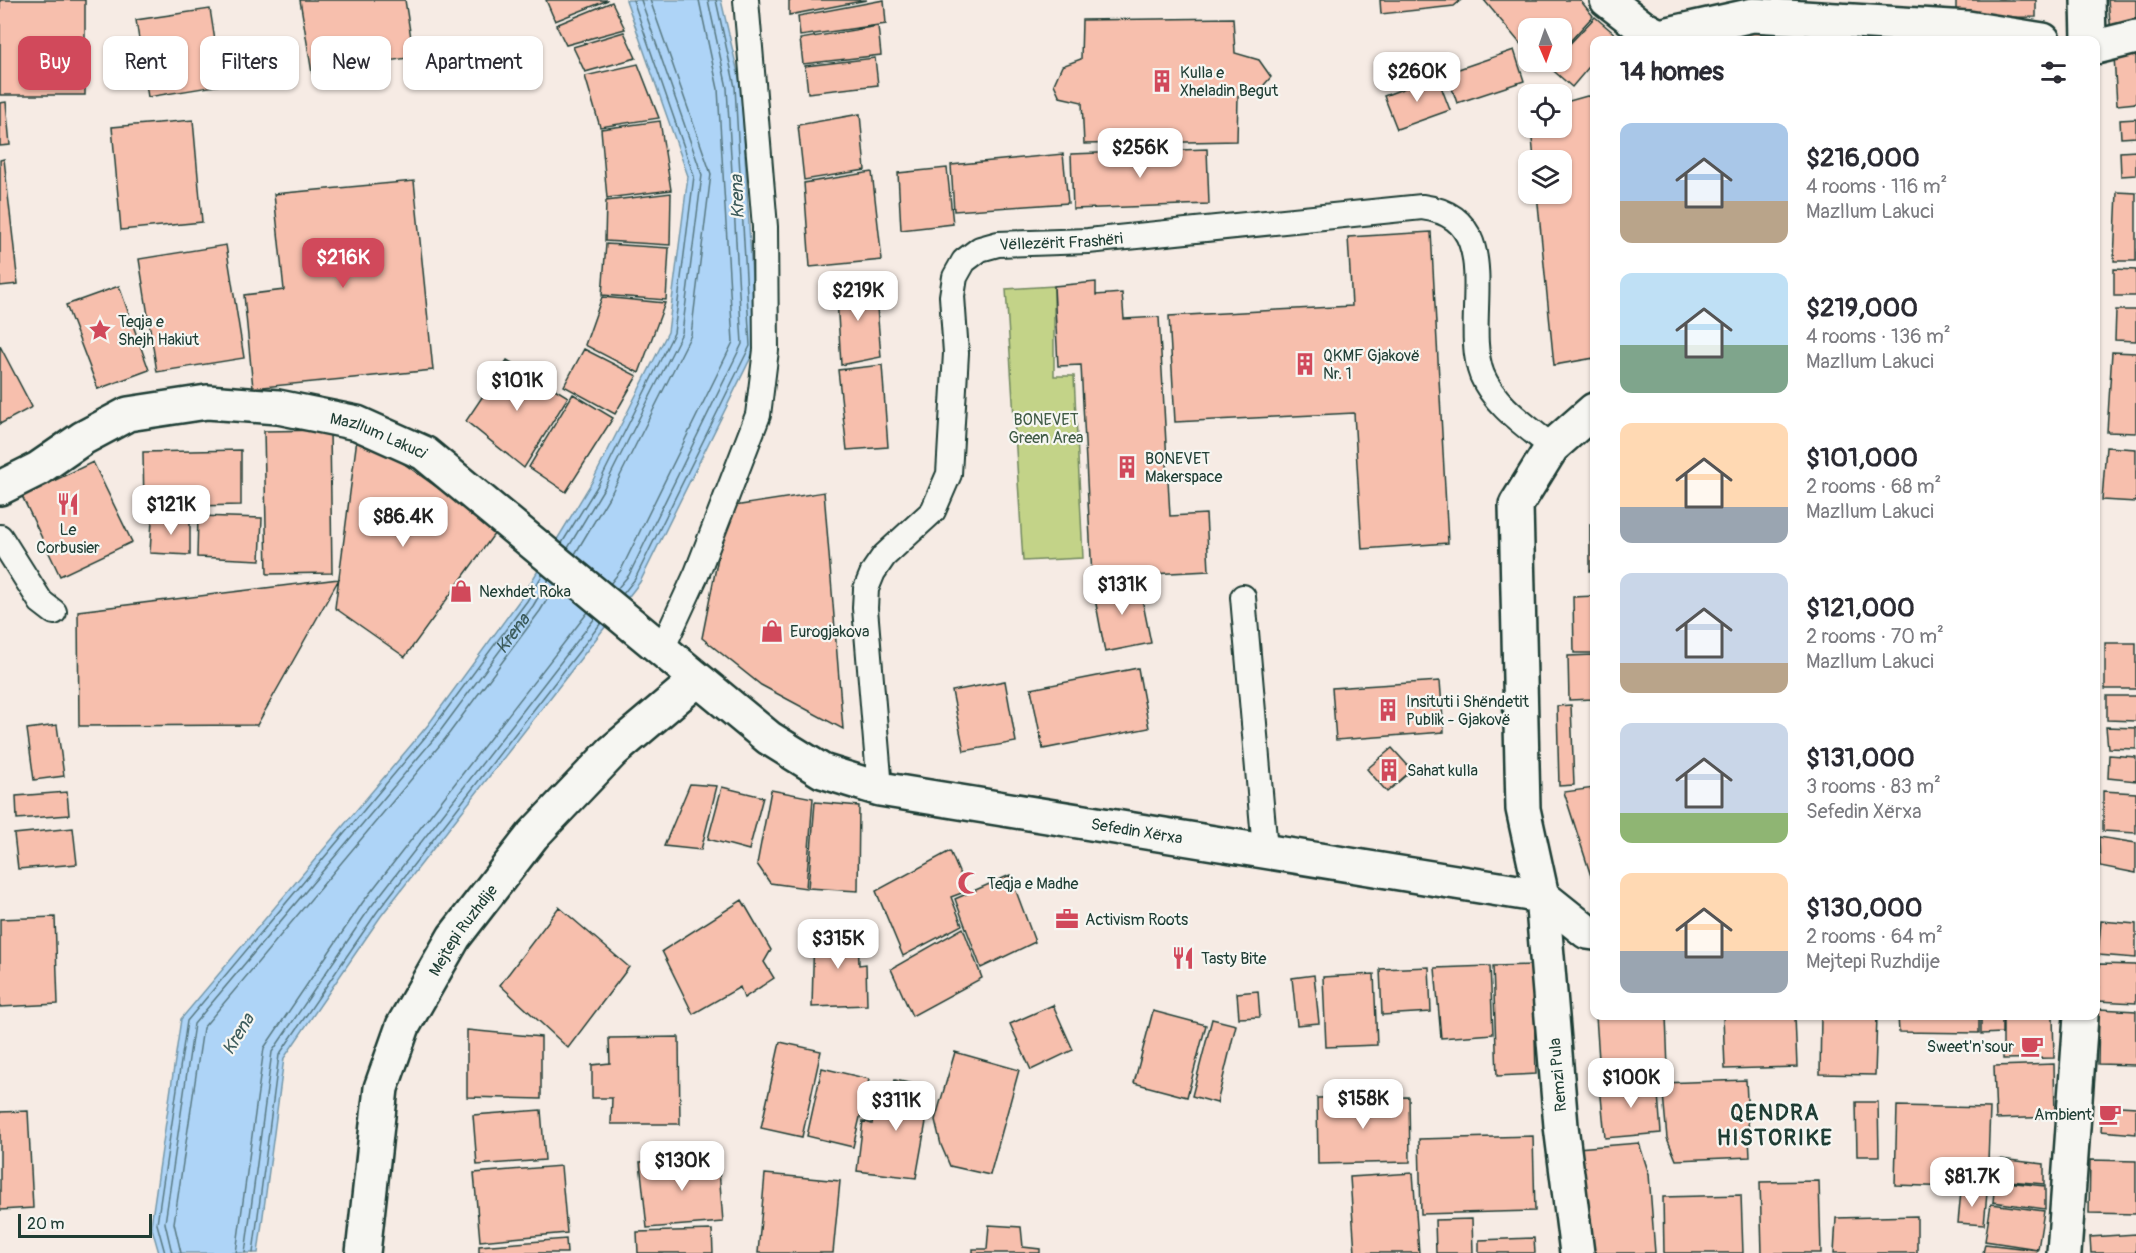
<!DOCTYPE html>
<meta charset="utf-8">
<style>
body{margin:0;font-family:Pangolin,sans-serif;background:#f2f2f3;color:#2b2b33;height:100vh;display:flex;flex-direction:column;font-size:22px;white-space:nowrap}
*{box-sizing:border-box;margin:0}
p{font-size:20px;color:#7c7c81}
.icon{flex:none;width:33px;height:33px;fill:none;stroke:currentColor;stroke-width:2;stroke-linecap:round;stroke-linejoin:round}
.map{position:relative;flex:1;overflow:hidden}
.panel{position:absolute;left:1590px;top:36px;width:510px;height:984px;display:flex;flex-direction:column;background:#fff;border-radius:12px;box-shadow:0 2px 4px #0004}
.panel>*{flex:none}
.banner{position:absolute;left:18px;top:36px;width:570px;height:54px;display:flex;gap:12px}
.needle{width:39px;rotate:178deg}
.tools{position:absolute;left:1518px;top:18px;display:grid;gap:12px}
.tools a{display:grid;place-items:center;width:54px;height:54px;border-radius:12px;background:#fff;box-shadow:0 2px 4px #0004;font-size:30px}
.scale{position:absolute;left:18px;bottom:15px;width:134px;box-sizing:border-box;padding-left:6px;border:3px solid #1f3d34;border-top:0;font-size:16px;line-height:21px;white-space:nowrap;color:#1f3d34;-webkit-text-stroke:4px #f6f6f2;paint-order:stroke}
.price{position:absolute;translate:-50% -51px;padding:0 14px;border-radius:12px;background:#fff;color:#222;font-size:20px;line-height:39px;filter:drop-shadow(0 2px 3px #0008)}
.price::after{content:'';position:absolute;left:50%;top:36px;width:18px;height:14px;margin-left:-9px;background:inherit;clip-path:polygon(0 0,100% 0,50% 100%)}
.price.active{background:#d1495b;color:#fff}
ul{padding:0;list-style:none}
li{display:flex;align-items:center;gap:18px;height:150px;padding:0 30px}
li span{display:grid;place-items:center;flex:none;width:168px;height:120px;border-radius:12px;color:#555}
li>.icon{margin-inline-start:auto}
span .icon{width:72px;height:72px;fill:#fffc;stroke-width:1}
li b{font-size:26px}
h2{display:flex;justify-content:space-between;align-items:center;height:72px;padding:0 30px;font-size:26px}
.pill{padding:0 21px;border-radius:12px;background:#fff;box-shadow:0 2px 4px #0004;font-size:21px;line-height:54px}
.pill.active{background:#d1495b;color:#fff}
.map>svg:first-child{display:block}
</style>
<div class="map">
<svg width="2136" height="1253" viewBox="0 0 2136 1253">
<rect width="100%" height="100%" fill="#f6ebe4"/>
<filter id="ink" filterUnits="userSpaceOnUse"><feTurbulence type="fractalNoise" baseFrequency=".0167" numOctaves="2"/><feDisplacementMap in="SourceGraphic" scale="12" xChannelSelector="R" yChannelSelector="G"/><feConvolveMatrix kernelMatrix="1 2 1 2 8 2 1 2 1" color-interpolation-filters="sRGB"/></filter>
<g filter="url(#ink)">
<path fill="#c3d388" stroke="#71885e" stroke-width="1.5" d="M1054 286V376H1074L1083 558 1023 561 1006 289Z"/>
<path fill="#aed4f7" stroke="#7598a9" stroke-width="1.5" d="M626 0H721L741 86 756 347 640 582 381 916 284 1058 258 1253H159L151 1225 181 1019 428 725 522 597 592 482 668 332 688 176Z"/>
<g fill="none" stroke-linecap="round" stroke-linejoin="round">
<g stroke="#587982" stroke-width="1.5">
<path d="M562 543 598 485 674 333 694 176 633 0"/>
<path d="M568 548 604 488 682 333 702 175 641 0"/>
<path d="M575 554 612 492 691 335 711 174 650 0"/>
<path d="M610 584 621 570 733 342 718 89 699 0"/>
<path d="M617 589 629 575 742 344 727 88 708 0"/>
<path d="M623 594 635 579 750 346 735 87 716 0"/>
<path d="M165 1253 157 1224 187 1021 432 729 527 601 543 574"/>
<path id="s1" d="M172 1253 165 1223 194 1024 438 734 533 606 549 579"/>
<path d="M181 1253 174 1223 203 1028 445 739 540 611 556 585"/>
<path d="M236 1253 264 1048 363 902 588 612"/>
<path d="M245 1253 272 1052 370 908 595 618"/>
<path d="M253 1253 279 1055 377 912 601 623"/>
</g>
</g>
<path fill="#f7bfad" stroke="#1f3d34" stroke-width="1.5" d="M0 0H85V95H0Z
M300 0H405L414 57 312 73Z
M546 0H608L555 21Z
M789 0H867L789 15Z
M884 0 886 24 800 36 798 16Z
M1380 0H1461L1454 6 1381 14Z
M1484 0H1580L1593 16 1562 50V28H1528V53Z
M1956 0H2036V17L1956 18Z
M2108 0H2136V27L2111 33Z
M612 2 625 29 566 45 556 25Z
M210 9 222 85 148 97 136 20Z
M1595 17 1616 35 1612 40H1594V61L1572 87 1548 66 1552 62H1562V52Z
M1233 18 1235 53 1259 60 1271 77 1257 93 1238 96 1237 141 1084 144 1082 102 1060 97 1054 84 1062 66 1081 59 1082 20Z
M878 26 881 55 803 64 800 39Z
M1859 31 1858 40H1734L1733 33Z
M624 32 636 58 585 72 573 47Z
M271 48 274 70 241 75 238 53Z
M1514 50 1524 81 1457 103 1447 73Z
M2136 54V103L2117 105 2114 56Z
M875 58 878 85 808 93 805 66Z
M638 64 659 118 600 127 585 76Z
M1437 76 1450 110 1397 129 1384 96Z
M1587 96 1594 97V358L1554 365 1537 194H1562V160H1534L1531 128H1562V103Z
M6 102 10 145 0 146V103Z
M860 114 865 170 804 180 798 125Z
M2136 119V137L2121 138 2120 120Z
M193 120 202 222 121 230 112 127Z
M660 121 671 190 607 198 601 129Z
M1207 149 1209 204 1073 209 1071 154Z
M2136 151V175L2121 176 2120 152Z
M1063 154 1068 203 954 211 951 165Z
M4 159 18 284 0 286V160Z
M947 168 953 224 901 230 898 173Z
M872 172 882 260 810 267 804 183Z
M414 181 433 370 253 388 244 295 284 290 274 194Z
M2117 192 2136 193V261H2114Z
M671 193 670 245 605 241 606 201Z
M1431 232 1448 543 1362 549 1354 413 1175 422 1169 316 1352 306 1348 237Z
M606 244 669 248 666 300 602 295Z
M226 245 244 358 157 372 139 259Z
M2114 269 2136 270V296H2114Z
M836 281 875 282 881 357 841 365Z
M1096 282V295L1122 293 1124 319 1159 317 1170 516 1206 514 1209 571 1092 577 1081 365 1058 366 1054 286Z
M119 286 149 370 98 389 66 305Z
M602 297 665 303 639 373 585 345Z
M2116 310H2136V341L2115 340Z
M0 346 32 407 0 424Z
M584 349 637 376 615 414 564 386Z
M2112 352 2136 353V433L2107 432Z
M507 360 568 397 524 468 466 421Z
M882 365 888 447 847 450 838 370Z
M573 394 613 418 566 492 529 467Z
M330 430 332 573 267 574 264 431Z
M358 431 448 495 500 526 405 657 335 608Z
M2106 447 2136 449V502L2102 500Z
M241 450V505L144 507 143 452Z
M93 462 132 542 60 576 22 496Z
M824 492 843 729 761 685 702 638 728 507Z
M198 516 262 518 260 560 197 557Z
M190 517V555L150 553 152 520Z
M1590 525 1594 528V570L1590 571Z
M339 579 257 725 79 726 78 611Z
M1138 579 1151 643 1105 652 1093 588Z
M1594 596V653H1574L1573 597Z
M2105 643H2136V689H2105Z
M1594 655V699L1569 700 1568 656Z
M1138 668 1149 728 1043 749 1031 689Z
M1005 681 1016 742 964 751 952 691Z
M1440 681 1444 732 1336 740 1332 688Z
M2107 696H2136V721L2107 720Z
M1571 705 1574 785 1559 786 1557 706Z
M57 725 64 776 34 780 27 729Z
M2106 727 2136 728V749L2108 748Z
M1392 748 1412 770 1387 792 1367 769Z
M2109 755 2136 757V781L2108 778Z
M690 784 717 786 701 850 664 846Z
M722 787 763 797 749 850 708 839Z
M1594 788V874L1591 876 1564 792Z
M771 790 813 798 806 888 770 883 757 864Z
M2103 791 2136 793V833L2103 831Z
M67 792 69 815 17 819 16 796Z
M815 802 859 806 858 891 808 888Z
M73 828 77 864 18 869 14 834Z
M2099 837 2136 843V873L2100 866Z
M950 851 967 891 951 897 962 925 903 956 876 891Z
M1010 875 1035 942 981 968 955 899Z
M742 900 771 950 764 962 774 978 744 998 740 987 693 1014 662 951Z
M559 907 629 967 568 1048 500 985Z
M55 917 58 1004 0 1007V919Z
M2101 921 2136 924V958L2098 955Z
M963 928 982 978 912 1016 891 969Z
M814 929 858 930 859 965 866 964 867 1005 812 1007Z
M2099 964 2136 965V1003L2098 1001Z
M1533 965 1536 1074 1497 1076 1493 966Z
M1490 966 1493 1034 1441 1038 1435 968Z
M1429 967 1431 1012 1382 1015 1380 969Z
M1374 974 1377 1045 1326 1047 1323 977Z
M1314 975 1319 1023 1297 1025 1292 978Z
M1258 991 1260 1017 1239 1018 1237 993Z
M1053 1005 1073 1050 1031 1070 1010 1024Z
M2099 1009 2136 1011V1065L2098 1064Z
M1153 1011 1206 1025 1187 1097 1134 1083Z
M1596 1016H1666L1668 1069 1600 1074Z
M1723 1016H1795L1797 1067 1725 1069Z
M1821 1016H1877L1875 1075 1820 1074Z
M1898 1016H1979V1033L1899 1032Z
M1981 1016H2002V1033L1981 1034Z
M2003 1016H2053L2054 1058 2003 1059Z
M1212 1019 1236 1025 1217 1103 1192 1096Z
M467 1030 541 1037V1099L467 1097Z
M679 1037 680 1124H611L612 1098H592V1065L610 1063 609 1038Z
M780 1042 821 1051 802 1137 761 1128Z
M955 1052 1019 1070 990 1175 950 1166 941 1145 935 1120Z
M2054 1064 2055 1117 1996 1119 1994 1066Z
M822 1068 869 1079 853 1147 807 1136Z
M895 1080 932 1088 916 1178 857 1171 863 1121 872 1124 876 1098 890 1102Z
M1746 1080 1750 1157 1676 1160 1667 1138 1662 1083Z
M1657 1081 1661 1133 1605 1138 1600 1086Z
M1409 1097 1410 1162 1318 1164 1317 1098Z
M1856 1102H1878L1879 1156H1857Z
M2103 1105 2136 1107V1134L2101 1131Z
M1897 1106 1990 1108 1987 1188 1895 1185Z
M541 1110 545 1160 477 1165 473 1115Z
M28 1111 33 1208 0 1210V1112Z
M1533 1136 1535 1211 1421 1214 1419 1139Z
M1639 1143 1649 1174 1655 1253H1585L1577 1148Z
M718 1157 723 1222 647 1228 640 1162Z
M2000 1159 2044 1164V1184L1998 1180Z
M2090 1160 2136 1161V1214L2089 1213Z
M561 1166 567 1233 480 1241 474 1173Z
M1413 1173 1419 1253H1355L1350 1177Z
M765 1174 840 1181 833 1253H758Z
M1819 1181 1821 1253H1762L1760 1182Z
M1995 1181 2045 1186V1209L1993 1202Z
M1961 1191 1987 1193 1984 1225 1958 1223Z
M1741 1195 1743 1253H1664L1663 1197Z
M1991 1204 2044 1211 2038 1249 1985 1241Z
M1917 1216V1253H1834L1836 1218Z
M1472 1219 1473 1253H1436L1435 1220Z
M989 1225 1021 1227 1023 1247 1040 1249V1253H973V1249H987Z
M712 1230 713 1253H638L637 1232Z
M2136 1234V1253H2091L2090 1237Z
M1534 1238 1535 1253H1479V1240Z
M566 1239 567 1253H479V1246Z
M1985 1244 2037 1250 2036 1253H1983Z"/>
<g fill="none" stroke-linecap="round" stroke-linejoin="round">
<g stroke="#1f3d34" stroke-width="28">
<g id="lane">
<path d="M0 537 41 602 54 612"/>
<path d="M1243 597 1265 850"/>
<path d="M662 649 697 573 758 415 766 350 765 227 746 0"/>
<path id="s2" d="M880 789 865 608 866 589 873 572 884 556 933 511 949 474 956 353 952 296 955 277 964 261 980 249 998 244 1088 241 1422 207C1509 218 1460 319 1482 375 1495 406 1527 426 1552 447"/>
</g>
</g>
<g stroke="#1f3d34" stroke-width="38">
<g id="street">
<path d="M1607 0 1642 27 1666 40"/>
<path d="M2088 0 2089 40"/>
<path d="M1659 36 1753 15 1968 28 2043 40"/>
<path d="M2096 47 2136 37"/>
<path id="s3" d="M0 488 38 469 83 438 128 414 207 402 278 407 357 423 424 453 769 738 822 771 880 789 1542 896 1587 932 1594 933"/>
<path id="s4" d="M363 1253 381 1088 403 1026 454 937 533 835 612 752 697 680"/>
<path d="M1577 1253 1561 1126 1542 896 1523 809 1516 505 1552 447 1594 410"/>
<path d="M2064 1253 2081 1016"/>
</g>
</g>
<use href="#lane" stroke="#f6f6f2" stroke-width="24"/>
<use href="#street" stroke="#f6f6f2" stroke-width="33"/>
</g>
</g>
<defs>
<g id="building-bare" transform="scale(1.8)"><path d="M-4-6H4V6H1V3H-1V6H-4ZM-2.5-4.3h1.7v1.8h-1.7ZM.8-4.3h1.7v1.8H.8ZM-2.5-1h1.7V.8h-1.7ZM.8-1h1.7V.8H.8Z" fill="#d1495b" stroke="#f6f6f2" stroke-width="2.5" paint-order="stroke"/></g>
<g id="sight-bare" transform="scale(1.8)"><path d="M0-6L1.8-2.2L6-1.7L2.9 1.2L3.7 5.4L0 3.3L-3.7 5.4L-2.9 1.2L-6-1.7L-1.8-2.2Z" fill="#d1495b" stroke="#f6f6f2" stroke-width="2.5" paint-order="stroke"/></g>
<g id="restaurant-bare" transform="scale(1.8)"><path d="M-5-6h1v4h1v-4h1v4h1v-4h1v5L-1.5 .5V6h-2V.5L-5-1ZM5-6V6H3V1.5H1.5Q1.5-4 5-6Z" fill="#d1495b" stroke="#f6f6f2" stroke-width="2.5" paint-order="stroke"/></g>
<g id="shop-bare" transform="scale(1.8)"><path d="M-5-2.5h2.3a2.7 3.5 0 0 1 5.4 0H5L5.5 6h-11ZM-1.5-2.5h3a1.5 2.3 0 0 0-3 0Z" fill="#d1495b" stroke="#f6f6f2" stroke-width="2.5" paint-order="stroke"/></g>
<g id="mosque-bare" transform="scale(1.8)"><path d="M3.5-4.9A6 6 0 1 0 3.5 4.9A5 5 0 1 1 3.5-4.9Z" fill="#d1495b" stroke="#f6f6f2" stroke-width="2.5" paint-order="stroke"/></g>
<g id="office-bare" transform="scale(1.8)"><path d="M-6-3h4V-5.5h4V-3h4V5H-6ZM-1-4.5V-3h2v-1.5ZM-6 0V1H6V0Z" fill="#d1495b" stroke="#f6f6f2" stroke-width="2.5" paint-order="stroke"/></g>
<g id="cafe-bare" transform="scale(1.8)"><path d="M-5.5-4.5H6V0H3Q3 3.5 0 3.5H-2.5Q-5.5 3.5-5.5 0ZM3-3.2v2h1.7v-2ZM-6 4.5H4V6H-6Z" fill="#d1495b" stroke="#f6f6f2" stroke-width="2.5" paint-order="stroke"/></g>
</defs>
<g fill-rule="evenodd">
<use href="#building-bare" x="1162" y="81"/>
<use href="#sight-bare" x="100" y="330"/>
<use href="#building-bare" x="1305" y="364"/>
<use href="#building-bare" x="1127" y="467"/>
<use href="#restaurant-bare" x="68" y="504"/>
<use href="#shop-bare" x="461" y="591"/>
<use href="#shop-bare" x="772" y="631"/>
<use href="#building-bare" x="1388" y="710"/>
<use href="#building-bare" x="1389" y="770"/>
<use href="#mosque-bare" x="969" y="883"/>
<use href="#office-bare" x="1067" y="919"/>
<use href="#restaurant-bare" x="1183" y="958"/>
<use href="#cafe-bare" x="2032" y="1046"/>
<use href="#cafe-bare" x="2110" y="1114"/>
</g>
<g text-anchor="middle" stroke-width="4.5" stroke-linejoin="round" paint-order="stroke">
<g font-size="16" fill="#1f3d34" stroke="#f6f6f2" text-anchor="start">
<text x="1180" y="78">Kulla e<tspan x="1180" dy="18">Xheladin Begut</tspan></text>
<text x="118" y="327">Teqja e<tspan x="118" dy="18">Shejh Hakiut</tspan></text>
<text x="1323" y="361">QKMF Gjakovë<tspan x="1323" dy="18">Nr. 1</tspan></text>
<text x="1145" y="464">BONEVET<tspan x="1145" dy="18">Makerspace</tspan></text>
<text x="68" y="535" text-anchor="middle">Le<tspan x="68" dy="18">Corbusier</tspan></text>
<text x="479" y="597">Nexhdet Roka</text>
<text x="790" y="637">Eurogjakova</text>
<text x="1406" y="707">Insituti i Shëndetit<tspan x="1406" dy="18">Publik - Gjakovë</tspan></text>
<text x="1407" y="776">Sahat kulla</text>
<text x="987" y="889">Teqja e Madhe</text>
<text x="1085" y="925">Activism Roots</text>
<text x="1201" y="964">Tasty Bite</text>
<text x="2014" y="1052" text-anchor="end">Sweet'n'sour</text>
<text x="2092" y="1120" text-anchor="end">Ambient</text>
</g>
<g font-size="16" fill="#1f3d34" stroke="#f6f6f2">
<text dy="6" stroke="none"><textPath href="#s2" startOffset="663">Vëllezërit Frashëri</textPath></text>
<text dy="6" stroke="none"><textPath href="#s3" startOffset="404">Mazllum Lakuci</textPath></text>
<text dy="6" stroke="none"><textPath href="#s3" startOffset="1284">Sefedin Xërxa</textPath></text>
<text dy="6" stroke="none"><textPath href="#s4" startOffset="345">Mejtepi Ruzhdije</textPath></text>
<text transform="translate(1557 1075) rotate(-95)" y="6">Remzi Pula</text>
</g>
<g font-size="16" fill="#405b45" stroke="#f6f6f2">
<text x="1046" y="425">BONEVET<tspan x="1046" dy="18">Green Area</tspan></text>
</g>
<g font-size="18" font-style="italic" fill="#3c5b5b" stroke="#f6f6f2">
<text transform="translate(737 197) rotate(-92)" y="6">Krena</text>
<text dy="6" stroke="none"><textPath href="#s1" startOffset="736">Krena</textPath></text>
<text transform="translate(238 1034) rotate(-59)" y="6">Krena</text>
</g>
<g font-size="22" font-weight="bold" letter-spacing="1.5" fill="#1f3d34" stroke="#f6f6f2">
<text x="1775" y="1120">QENDRA<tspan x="1775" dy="25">HISTORIKE</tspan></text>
</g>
</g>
</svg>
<div class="tools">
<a><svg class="needle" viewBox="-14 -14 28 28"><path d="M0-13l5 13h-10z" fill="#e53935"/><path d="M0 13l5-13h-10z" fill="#7c7c81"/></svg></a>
<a><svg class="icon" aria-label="locate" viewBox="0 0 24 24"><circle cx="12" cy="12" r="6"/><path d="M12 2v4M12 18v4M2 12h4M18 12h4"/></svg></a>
<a><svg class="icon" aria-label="layers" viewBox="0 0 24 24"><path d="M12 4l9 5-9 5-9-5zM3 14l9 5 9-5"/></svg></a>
</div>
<div class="scale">20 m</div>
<b class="price" style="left:1417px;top:103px">$260K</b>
<b class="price" style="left:1140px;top:179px">$256K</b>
<b class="price active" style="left:343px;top:289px">$216K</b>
<b class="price" style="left:858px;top:322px">$219K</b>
<b class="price" style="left:517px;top:412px">$101K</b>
<b class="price" style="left:171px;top:536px">$121K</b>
<b class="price" style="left:403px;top:548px">$86.4K</b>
<b class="price" style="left:1122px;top:616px">$131K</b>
<b class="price" style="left:838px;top:970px">$315K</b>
<b class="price" style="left:1631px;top:1109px">$100K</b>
<b class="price" style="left:1363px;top:1130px">$158K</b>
<b class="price" style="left:896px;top:1132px">$311K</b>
<b class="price" style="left:682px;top:1192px">$130K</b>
<b class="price" style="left:1972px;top:1208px">$81.7K</b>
<div class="banner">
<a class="pill active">Buy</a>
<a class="pill">Rent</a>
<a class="pill">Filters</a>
<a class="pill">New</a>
<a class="pill">Apartment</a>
</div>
<section class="panel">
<h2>14 homes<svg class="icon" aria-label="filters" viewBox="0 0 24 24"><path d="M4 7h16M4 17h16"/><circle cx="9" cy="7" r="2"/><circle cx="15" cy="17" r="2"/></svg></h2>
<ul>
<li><span style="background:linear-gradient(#a9c7e8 65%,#b9a48a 0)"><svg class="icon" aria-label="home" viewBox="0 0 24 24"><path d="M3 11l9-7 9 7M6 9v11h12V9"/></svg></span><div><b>$216,000</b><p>4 rooms · 116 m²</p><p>Mazllum Lakuci</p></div></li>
<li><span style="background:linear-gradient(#bfe0f5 60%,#7fa58c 0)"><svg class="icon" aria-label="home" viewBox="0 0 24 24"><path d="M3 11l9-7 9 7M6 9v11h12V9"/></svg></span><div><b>$219,000</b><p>4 rooms · 136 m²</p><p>Mazllum Lakuci</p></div></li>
<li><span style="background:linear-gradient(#ffd9b3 70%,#9aa5b1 0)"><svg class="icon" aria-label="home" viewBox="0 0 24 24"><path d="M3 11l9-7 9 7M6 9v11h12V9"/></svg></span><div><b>$101,000</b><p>2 rooms · 68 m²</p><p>Mazllum Lakuci</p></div></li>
<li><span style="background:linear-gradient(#c9d6e8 75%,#b9a48a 0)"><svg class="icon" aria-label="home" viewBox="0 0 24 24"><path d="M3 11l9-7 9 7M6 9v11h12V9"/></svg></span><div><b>$121,000</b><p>2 rooms · 70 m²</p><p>Mazllum Lakuci</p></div></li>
<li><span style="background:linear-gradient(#c9d6e8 75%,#8fb573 0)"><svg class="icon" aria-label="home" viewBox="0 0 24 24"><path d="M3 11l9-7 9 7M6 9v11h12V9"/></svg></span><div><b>$131,000</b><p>3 rooms · 83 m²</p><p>Sefedin Xërxa</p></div></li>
<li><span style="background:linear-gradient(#ffd9b3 65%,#9aa5b1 0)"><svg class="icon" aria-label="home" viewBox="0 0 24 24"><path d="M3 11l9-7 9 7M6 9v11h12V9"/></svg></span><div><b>$130,000</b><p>2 rooms · 64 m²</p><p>Mejtepi Ruzhdije</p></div></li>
</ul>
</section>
</div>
